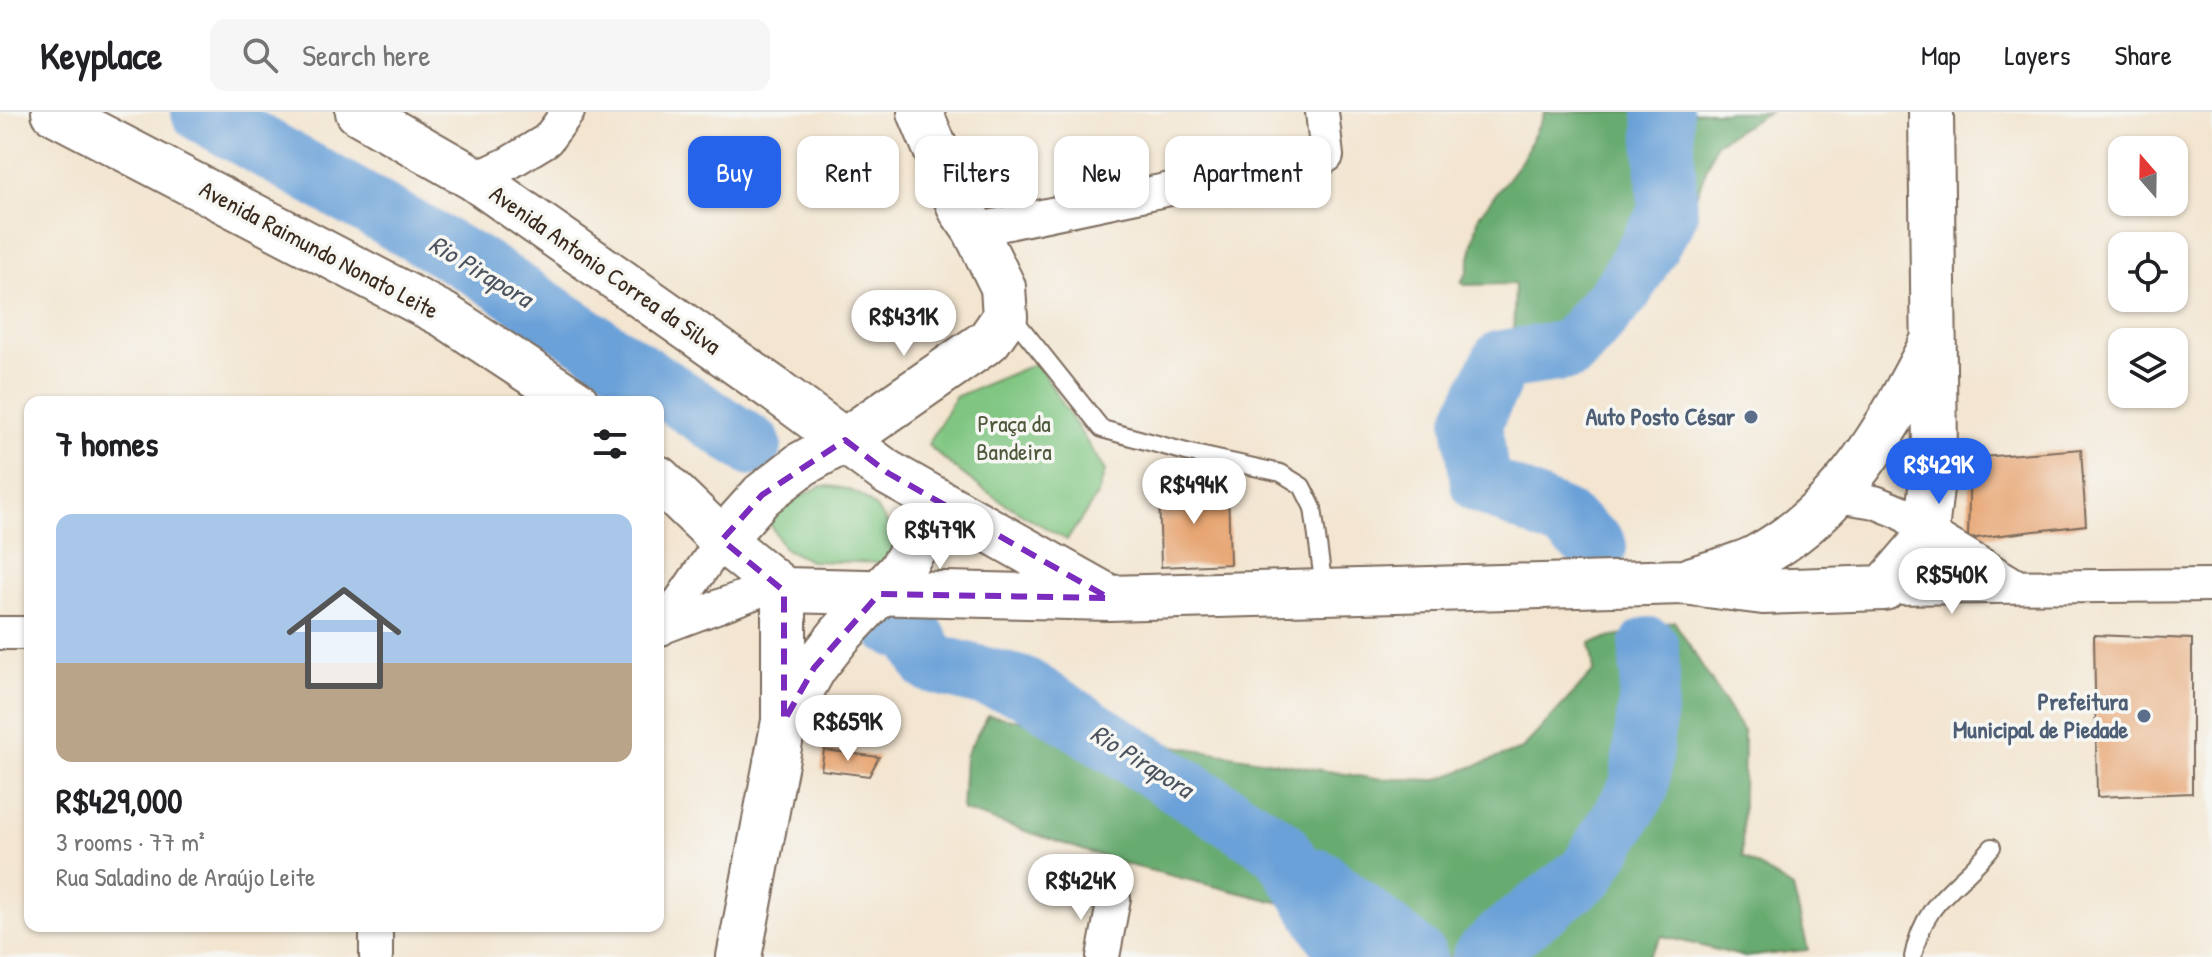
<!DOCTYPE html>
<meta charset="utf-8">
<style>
body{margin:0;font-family:"Patrick Hand",sans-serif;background:#f6f6f6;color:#202124;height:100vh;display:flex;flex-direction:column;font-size:30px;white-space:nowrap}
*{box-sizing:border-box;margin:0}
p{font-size:26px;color:#757577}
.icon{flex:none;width:44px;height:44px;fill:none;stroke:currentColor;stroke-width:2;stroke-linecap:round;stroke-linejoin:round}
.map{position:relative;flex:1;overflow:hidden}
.panel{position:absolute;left:24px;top:284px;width:640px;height:536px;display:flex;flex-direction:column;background:#fff;border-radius:16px;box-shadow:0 2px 6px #0004}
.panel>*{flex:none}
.guide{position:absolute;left:688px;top:24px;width:760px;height:72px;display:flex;gap:16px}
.needle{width:52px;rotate:340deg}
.controls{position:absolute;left:2108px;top:24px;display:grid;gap:16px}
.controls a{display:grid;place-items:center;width:80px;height:80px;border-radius:16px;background:#fff;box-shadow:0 2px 6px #0004;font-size:40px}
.price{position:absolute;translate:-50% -68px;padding:0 18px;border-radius:28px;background:#fff;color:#222;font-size:26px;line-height:52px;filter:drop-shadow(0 2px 4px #0008)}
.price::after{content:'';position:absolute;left:50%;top:48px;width:24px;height:18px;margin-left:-12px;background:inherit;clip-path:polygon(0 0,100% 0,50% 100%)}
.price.on{background:#2563eb;color:#fff}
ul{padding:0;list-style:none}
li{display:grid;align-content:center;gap:16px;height:424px;padding:0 32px}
li span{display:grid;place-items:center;height:248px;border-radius:16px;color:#555}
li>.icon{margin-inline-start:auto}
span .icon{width:144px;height:144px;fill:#fffc;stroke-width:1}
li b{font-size:34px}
h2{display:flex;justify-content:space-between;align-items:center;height:96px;padding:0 32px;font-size:34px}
.pill{padding:0 28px;border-radius:16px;background:#fff;box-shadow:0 2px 6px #0004;font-size:28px;line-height:72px}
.pill.on{background:#2563eb;color:#fff}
header{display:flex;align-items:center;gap:48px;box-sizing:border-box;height:112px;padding:0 40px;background:#fff;border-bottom:2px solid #e0e0e0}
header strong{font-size:38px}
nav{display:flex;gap:44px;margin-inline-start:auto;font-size:28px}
.search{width:560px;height:72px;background:#f6f6f6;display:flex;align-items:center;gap:20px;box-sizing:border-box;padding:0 28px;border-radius:16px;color:#757577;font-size:30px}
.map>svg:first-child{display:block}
</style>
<header>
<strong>Keyplace</strong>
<div class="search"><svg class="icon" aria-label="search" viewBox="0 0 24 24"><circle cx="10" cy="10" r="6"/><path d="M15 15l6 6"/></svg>Search here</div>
<nav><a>Map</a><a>Layers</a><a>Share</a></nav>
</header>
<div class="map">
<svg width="2212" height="845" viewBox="0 0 2212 845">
<rect width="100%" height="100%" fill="#f6f6f2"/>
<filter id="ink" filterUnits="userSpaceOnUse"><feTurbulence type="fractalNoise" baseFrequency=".0125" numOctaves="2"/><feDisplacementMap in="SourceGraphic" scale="16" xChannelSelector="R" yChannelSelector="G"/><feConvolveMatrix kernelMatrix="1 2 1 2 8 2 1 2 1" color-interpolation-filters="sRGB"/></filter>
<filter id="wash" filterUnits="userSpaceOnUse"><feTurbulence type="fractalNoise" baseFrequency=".006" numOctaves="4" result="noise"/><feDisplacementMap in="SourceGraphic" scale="32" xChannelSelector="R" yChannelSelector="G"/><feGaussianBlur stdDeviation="1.8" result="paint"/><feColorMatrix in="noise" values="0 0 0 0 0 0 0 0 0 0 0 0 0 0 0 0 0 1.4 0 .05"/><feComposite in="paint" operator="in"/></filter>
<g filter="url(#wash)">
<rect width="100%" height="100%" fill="#f3e5d0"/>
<path fill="#80c682" stroke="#5e7850" stroke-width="2" d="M1037 251 1105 359 1098 382 1067 428C1014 398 974 375 928 333L955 285Z
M821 374C862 374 874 392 896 423L890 451 810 449 784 436 769 410 792 388Z"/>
<path fill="#68ab70" stroke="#526a47" stroke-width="2" d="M1545 0H1769L1716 31 1693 93 1646 146 1598 220 1554 259 1532 258 1513 231 1515 172 1465 173 1461 170 1467 160 1479 104 1522 48Z
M1674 509 1744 621 1742 744 1793 776 1808 838 1745 845 1662 824 1648 845H1315V810L1293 794 1125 752 962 698 965 644 988 603 1370 666 1436 668 1522 637 1594 559 1590 531Z"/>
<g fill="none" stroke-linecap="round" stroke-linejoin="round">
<path stroke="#6ba1d8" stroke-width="60" d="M201 0 480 156 752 334
M1597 435 1564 408 1480 371 1472 310 1502 248 1570 238 1622 179 1668 102 1663 0
M891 513 914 522 931 551 1024 575 1280 736 1349 845
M1318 766 1417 845
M1482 845 1506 823 1588 760 1639 676 1650 569 1649 535"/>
</g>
<g id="blocks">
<path fill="#e7a673" d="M2081 337 2086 413 1968 427 1970 346Z
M1228 374 1230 452 1161 455 1159 376Z
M2094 523 2192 527V681L2097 685Z
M824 638 879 645 869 664 821 658Z"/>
</g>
</g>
<g filter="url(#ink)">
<use href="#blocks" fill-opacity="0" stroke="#7b6b5c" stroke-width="2"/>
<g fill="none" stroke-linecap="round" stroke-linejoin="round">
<g stroke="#7b6b5c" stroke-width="20">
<path id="lane" d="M1011 203 1102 317 1190 341 1281 361 1302 374 1313 396 1324 476
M1913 845C1924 787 1958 777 1992 735"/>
</g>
<g stroke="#7b6b5c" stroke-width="36">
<path id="street" d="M475 67 509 51 547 28 568 0
M975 118 1327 44 1322 0
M1837 384 1875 390 1902 401 1926 419 2017 474
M1884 476 2212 473
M658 517 775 473
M661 517 722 428
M0 521H30
M376 814V845
M1103 845 1114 786"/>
</g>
<g stroke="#7b6b5c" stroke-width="48">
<path id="secondary" d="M722 428 762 383 802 352 845 328 989 228 1005 205 1003 175 975 118 961 98 920 0
M786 606 814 556 840 523 899 460 942 392
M739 845 784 609V478"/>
</g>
<g stroke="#7b6b5c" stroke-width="48">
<path id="primary" d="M54 0 444 203 576 290
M358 0 475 67 774 277 888 361 1103 482
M658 366 722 428 784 478 1109 486 1683 470 1763 480 1884 476 1919 435 1926 419 1935 342 1931 0
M1693 467C1713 460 1738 455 1757 445 1844 398 1887 317 1931 233"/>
</g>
<use href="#lane" stroke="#fff" stroke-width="16"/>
<use href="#street" stroke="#fff" stroke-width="32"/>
<use href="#secondary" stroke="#fff" stroke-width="44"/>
<use href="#primary" stroke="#fff" stroke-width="44"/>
</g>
</g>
<path fill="none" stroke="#7b2cbf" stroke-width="6" stroke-dasharray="16 10" stroke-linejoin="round" d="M845 328 888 361 1109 486 879 482 814 556 784 609V479L722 428 762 383Z"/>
<g fill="#5c6f8a" stroke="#f6f6f2" stroke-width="3">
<circle cx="1751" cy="305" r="8"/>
<circle cx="2144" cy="604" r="8"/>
</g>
<g text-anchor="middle" stroke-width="7" stroke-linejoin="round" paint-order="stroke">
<g font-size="24" fill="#3b2a1e" stroke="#f6f6f2">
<text transform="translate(319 138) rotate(28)" y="8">Avenida Raimundo Nonato Leite</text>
<text transform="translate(605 158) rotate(35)" y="8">Avenida Antonio Correa da Silva</text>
</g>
<g font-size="24" font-weight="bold" fill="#4e5e75" stroke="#f6f6f2" text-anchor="end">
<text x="1735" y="313">Auto Posto César</text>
<text x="2128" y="598">Prefeitura<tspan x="2128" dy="28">Municipal de Piedade</tspan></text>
</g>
<g font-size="24" fill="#50593c" stroke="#f6f6f2">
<text x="1014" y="320">Praça da<tspan x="1014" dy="28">Bandeira</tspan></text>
</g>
<g font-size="26" font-style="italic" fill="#4c545f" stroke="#f6f6f2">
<text transform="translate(481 159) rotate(31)" y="9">Rio Pirapora</text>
<text transform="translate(1142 649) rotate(32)" y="9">Rio Pirapora</text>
</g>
</g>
</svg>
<div class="controls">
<a><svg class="needle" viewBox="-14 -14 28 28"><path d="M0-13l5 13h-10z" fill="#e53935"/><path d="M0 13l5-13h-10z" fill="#757577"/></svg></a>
<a><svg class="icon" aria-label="locate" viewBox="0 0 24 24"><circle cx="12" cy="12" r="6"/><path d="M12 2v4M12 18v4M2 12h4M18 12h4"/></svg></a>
<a><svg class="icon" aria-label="layers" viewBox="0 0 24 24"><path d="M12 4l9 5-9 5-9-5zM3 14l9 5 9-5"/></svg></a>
</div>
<b class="price" style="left:904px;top:246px">R$431K</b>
<b class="price on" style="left:1939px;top:394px">R$429K</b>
<b class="price" style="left:1194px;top:414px">R$494K</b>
<b class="price" style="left:940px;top:459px">R$479K</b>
<b class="price" style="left:1952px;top:504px">R$540K</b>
<b class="price" style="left:848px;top:651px">R$659K</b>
<b class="price" style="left:1081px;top:810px">R$424K</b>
<div class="guide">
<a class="pill on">Buy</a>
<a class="pill">Rent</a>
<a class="pill">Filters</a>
<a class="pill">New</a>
<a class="pill">Apartment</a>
</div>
<section class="panel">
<h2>7 homes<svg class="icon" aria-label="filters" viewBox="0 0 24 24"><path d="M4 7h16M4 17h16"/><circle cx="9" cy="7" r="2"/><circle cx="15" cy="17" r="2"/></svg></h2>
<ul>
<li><span style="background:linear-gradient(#a9c7e8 60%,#b9a48a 0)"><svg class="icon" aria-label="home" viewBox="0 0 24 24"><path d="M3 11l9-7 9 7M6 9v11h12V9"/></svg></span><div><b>R$429,000</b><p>3 rooms · 77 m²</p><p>Rua Saladino de Araújo Leite</p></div></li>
</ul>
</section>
</div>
